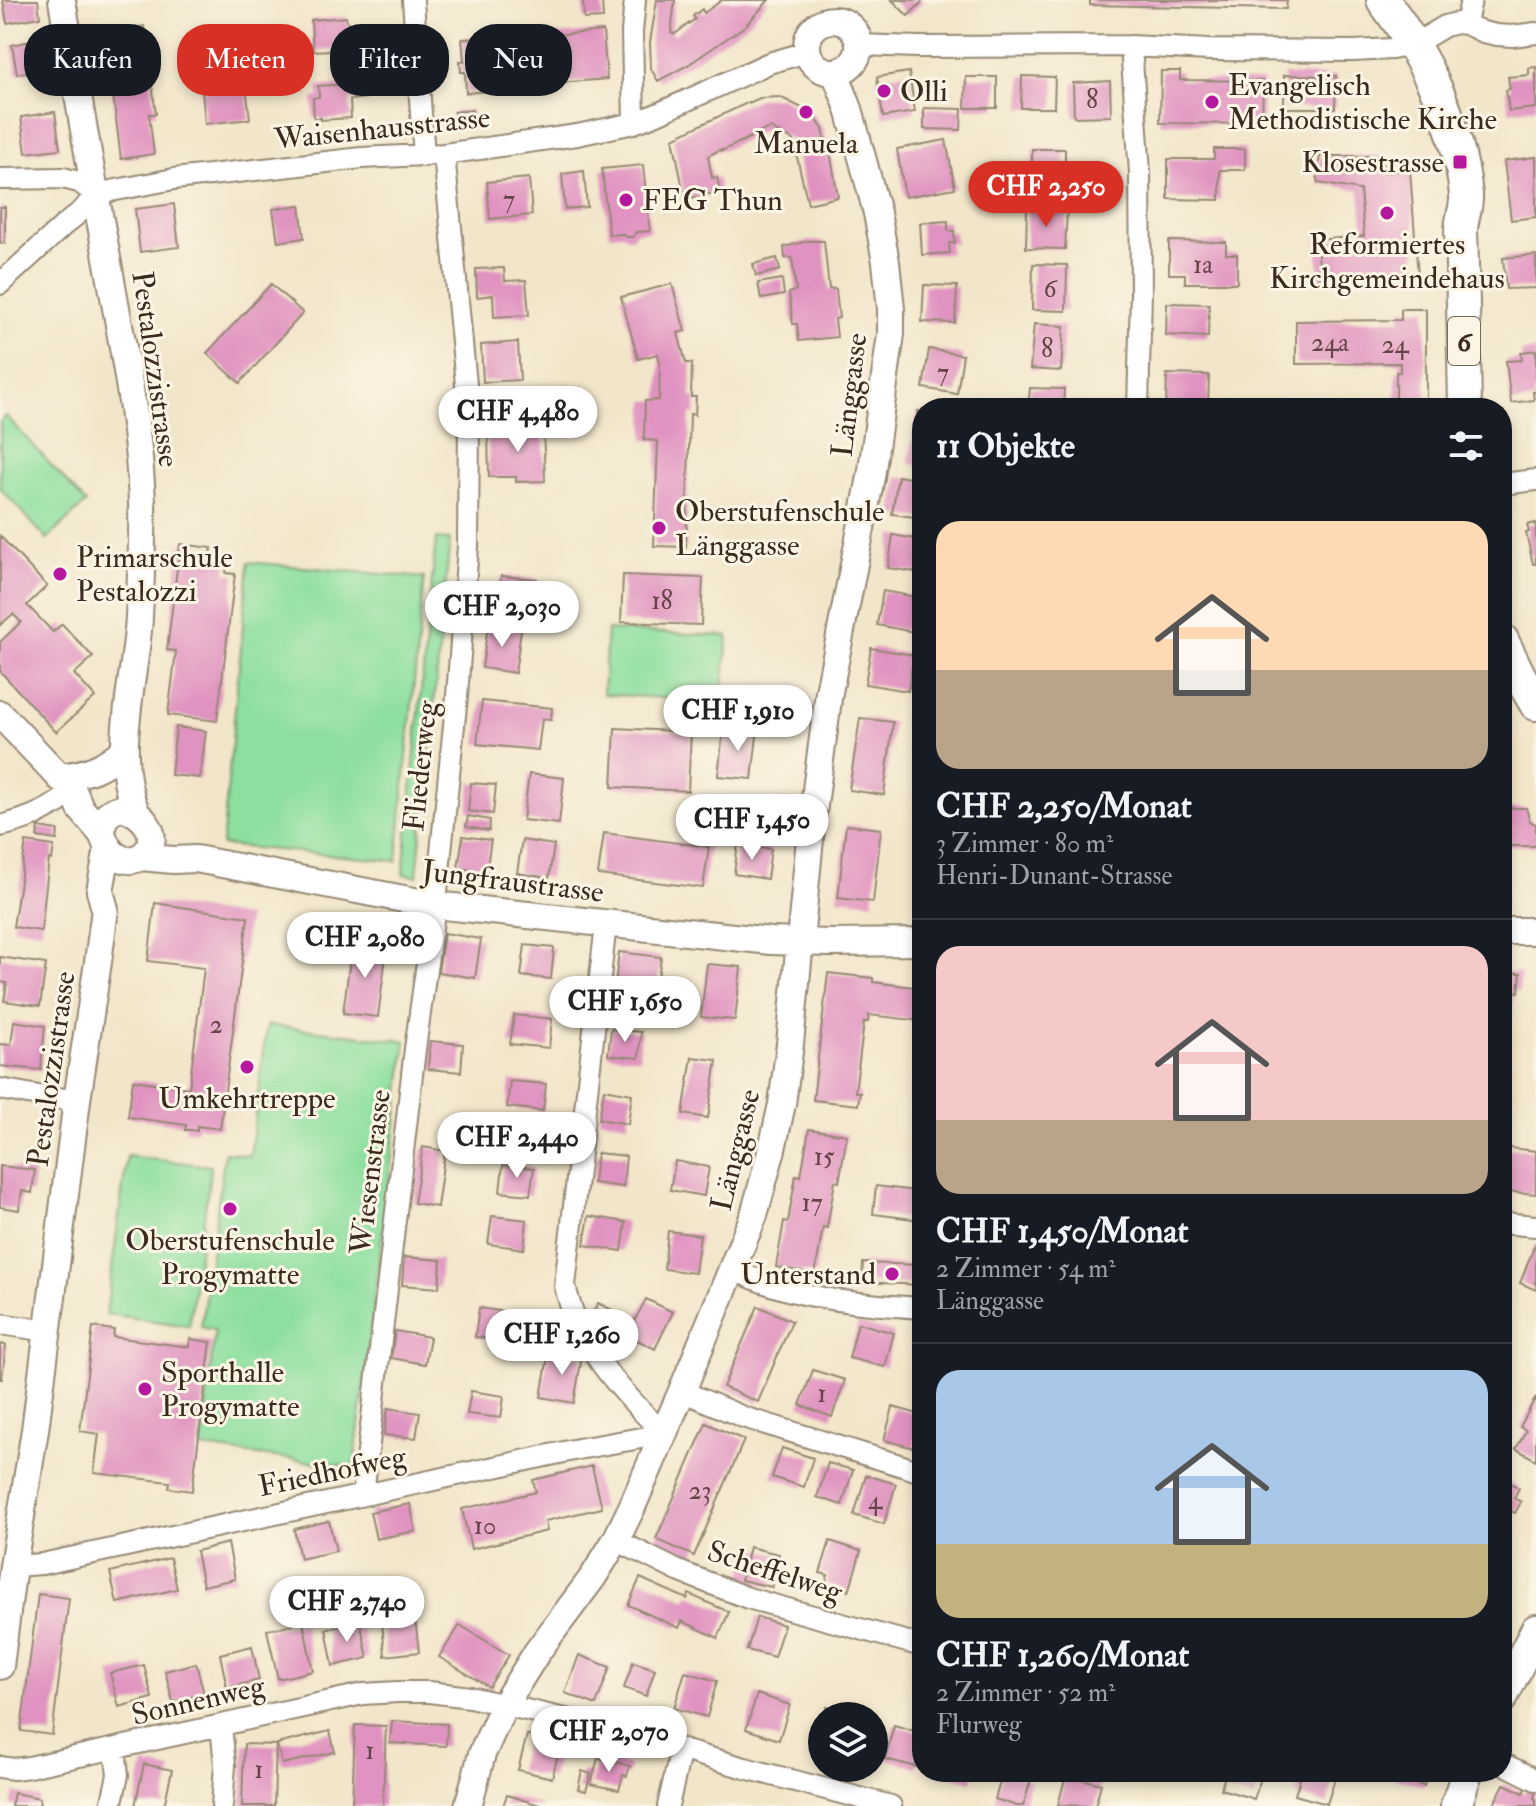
<!DOCTYPE html>
<html lang="de">
<meta charset="utf-8">
<style>
body{margin:0;font-family:"IM FELL Double Pica",serif;background:#20242c;color:#f1f3f6;height:100vh;display:flex;flex-direction:column;font-size:30px;white-space:nowrap}
*{box-sizing:border-box;margin:0}
p{font-size:26px;color:#9ea1a6}
.icon{flex:none;width:44px;height:44px;fill:none;stroke:currentColor;stroke-width:2;stroke-linecap:round;stroke-linejoin:round}
.map{position:relative;flex:1;overflow:hidden}
.panel{position:absolute;left:912px;top:398px;width:600px;height:1384px;display:flex;flex-direction:column;background:#171b24;border-radius:32px;box-shadow:0 4px 12px #0003}
.panel>*{flex:none}
.hud{position:absolute;left:24px;top:24px;width:760px;height:72px;display:flex;gap:16px}
.tools{position:absolute;left:808px;top:1702px;display:grid;gap:16px}
.tools a{display:grid;place-items:center;width:80px;height:80px;border-radius:50%;background:#171b24;box-shadow:0 4px 12px #0003;font-size:40px}
.price{position:absolute;translate:-50% -68px;padding:0 18px;border-radius:28px;background:#fff;color:#222;font-size:26px;line-height:52px;filter:drop-shadow(0 2px 4px #0008)}
.price::after{content:'';position:absolute;left:50%;top:48px;width:24px;height:18px;margin-left:-12px;background:inherit;clip-path:polygon(0 0,100% 0,50% 100%)}
.price.on{background:#d93025;color:#fff}
ul{padding:0;list-style:none}
li{display:grid;align-content:center;gap:16px;height:424px;padding:0 24px}
li+li{border-top:2px solid #363941}
li span{display:grid;place-items:center;height:248px;border-radius:24px;color:#555}
li>.icon{margin-inline-start:auto}
span .icon{width:144px;height:144px;fill:#fffc;stroke-width:1}
li b{font-size:34px}
h2{display:flex;justify-content:space-between;align-items:center;height:96px;padding:0 24px;font-size:34px}
.tag{padding:0 28px;border-radius:32px;background:#171b24;box-shadow:0 4px 12px #0003;font-size:28px;line-height:72px}
.tag.on{background:#d93025;color:#fff}
.map>svg:first-child{display:block}
</style>
<div class="map">
<svg width="1536" height="1806" viewBox="0 0 1536 1806">
<rect width="100%" height="100%" fill="#fcf5e5"/>
<filter id="ink" filterUnits="userSpaceOnUse"><feTurbulence type="fractalNoise" baseFrequency=".0125" numOctaves="2"/><feDisplacementMap in="SourceGraphic" scale="16" xChannelSelector="R" yChannelSelector="G"/><feConvolveMatrix kernelMatrix="1 2 1 2 8 2 1 2 1" color-interpolation-filters="sRGB"/></filter>
<filter id="wash" filterUnits="userSpaceOnUse"><feTurbulence type="fractalNoise" baseFrequency=".006" numOctaves="4" result="noise"/><feDisplacementMap in="SourceGraphic" scale="32" xChannelSelector="R" yChannelSelector="G"/><feGaussianBlur stdDeviation="1.8" result="paint"/><feColorMatrix in="noise" values="0 0 0 0 0 0 0 0 0 0 0 0 0 0 0 0 0 1.4 0 .05"/><feComposite in="paint" operator="in"/></filter>
<g filter="url(#wash)">
<rect width="100%" height="100%" fill="#f2e6ca"/>
<path fill="#8ddf9f" stroke="#64845e" stroke-width="2" d="M6 416 86 503 47 539 0 488V422Z
M436 539 450 540 417 876 403 874Z
M249 562 424 578 397 861 222 845Z
M607 630 728 636 722 702 603 694Z
M267 1025 406 1041 354 1467 201 1448 215 1330 201 1327 225 1152 250 1156Z
M127 1156 211 1166 189 1326 106 1314Z"/>
<g id="blocks">
<path fill="#e093c0" d="M3 0H38L40 17 7 23Z
M602 0 603 18 584 19 583 1Z
M657 0H675L671 33 675 34 695 19 693 16 702 9 704 13 722 0H769L745 26 688 65 658 81 651 69 650 42Z
M892 0H924L908 16Z
M1090 0H1287L1286 9 1090 5Z
M346 17 347 21 351 26 347 31 349 49 313 51 311 20Z
M144 26 156 114H149L154 154 121 159 105 31Z
M603 31 607 79 558 83 554 35Z
M496 37 497 49 504 48 506 78 499 79 500 90 466 93 465 72H461L460 61H464L462 39Z
M40 39 46 68 17 74 12 45Z
M290 39 292 65 279 67 277 40Z
M1536 67V108L1509 111 1506 90 1510 89 1508 77 1529 75V68Z
M1161 71H1180V80L1263 81 1262 124 1160 123Z
M909 72 915 112 883 117 877 77Z
M1284 75 1336 76 1335 108H1284Z
M1022 76 1055 77 1054 108H1021Z
M966 77H997V108H965Z
M1110 81 1111 116 1074 117 1073 83Z
M365 83 366 98 350 100 351 118 321 120V118H314L313 98 319 97 318 86Z
M246 86 250 119 205 124 202 91Z
M780 97 812 113 823 129 828 151H830L838 197 808 204 793 140 770 128 752 135 753 136 722 151 721 149 708 156 712 178 717 177 720 192 685 199 673 138 749 102V103L760 98Z
M924 108 962 109 961 130 924 129Z
M472 110 473 119 455 121 454 112Z
M55 112 60 149 26 153 21 117Z
M946 140 955 188 905 197 897 149Z
M1032 149H1065V186L1032 187Z
M1214 149H1245V170H1220V200L1168 199V159H1214Z
M1320 156H1382L1384 172 1410 170 1418 276 1379 279V277L1320 281 1317 240 1364 236 1360 190 1318 183 1317 174Z
M1536 157V217L1511 220 1504 161Z
M643 165 650 231 636 232 633 237H627L623 234 609 235 602 169Z
M584 171 587 207 565 209 562 174Z
M529 178 532 215 490 219 487 182Z
M174 204 179 247 140 252 135 209Z
M300 205 304 238 278 242 273 209Z
M0 207H5V243H0Z
M1027 209 1067 210 1065 249 1026 248Z
M948 221V231H954L955 243H949L950 253 922 255 920 223Z
M807 241H824L829 289H836L839 318 835 319 837 337 799 341 797 324H793L789 293 796 290 792 258H785L784 247Z
M1169 241 1226 242V254H1237V283H1185V274H1169Z
M1536 255V288L1506 289 1503 258Z
M777 258 780 270 756 276 753 264Z
M1033 264 1067 265 1066 311 1032 310Z
M504 268 505 281 526 280 529 315 494 317 493 295 477 297 476 269Z
M782 279 784 295 761 299 758 283Z
M271 284 303 313 240 383 207 353Z
M672 284 685 331 678 333 686 363H692L691 397H696L695 415 690 414 686 547 654 546 658 441 644 440 645 401 659 400 660 363 658 354 638 359 621 297Z
M924 285 957 286 955 323 922 322Z
M1167 303 1209 304 1208 337 1166 335Z
M1401 309H1426V408H1396V372H1400V363L1296 364V321L1401 320Z
M1034 324 1064 326 1061 371 1030 369Z
M518 342 520 380 483 382 481 345Z
M929 349 963 355 957 394 923 388Z
M1536 350V392H1533L1534 400 1511 403 1506 361 1522 360 1521 352Z
M1167 374 1209 375 1208 408H1166Z
M1030 388 1064 389 1063 408H1028Z
M918 411H922V466L908 463Z
M514 426H543L545 481 516 482V477H489L488 432 514 431Z
M898 476 922 480V518L892 514Z
M1536 523V564H1533L1526 533 1529 532 1527 525Z
M893 535 922 540V573L888 568Z
M0 536 47 586 27 605 53 632 62 624 93 657 74 674 95 697 56 732 0 671V642L21 622 13 614 0 625Z
M180 544 212 548 211 554 228 556 226 573 235 574 217 721 168 715 176 651 167 650Z
M623 575 703 578 701 625 621 622Z
M501 576 537 579 535 609 498 607Z
M883 591 922 598V617L919 633 877 625Z
M488 625 521 630 515 673 482 668Z
M871 648 914 655 908 691 865 684Z
M762 696 776 698 775 706 761 704Z
M482 701 552 708 551 720 542 719 538 750 477 744Z
M860 718 893 722 884 795 849 790Z
M736 725 758 727 752 779 718 776 723 732 735 733Z
M176 727 206 731 200 778 171 775Z
M615 728 691 732 688 791 612 787Z
M529 774 564 778 559 824 523 820Z
M471 783 496 785 493 814 468 811Z
M1502 808H1526L1530 821 1536 824V846H1502Z
M468 816 490 820 489 831 466 827Z
M846 825 881 829 873 902 838 898Z
M39 827 58 830 57 840 37 837Z
M604 833 709 847 703 888 598 875Z
M463 836 491 840 486 872 458 868Z
M522 840 554 845 549 878 517 873Z
M26 842 54 846 52 860 49 859 41 931 13 927Z
M738 844 771 849 767 879 734 874Z
M155 903 248 917 220 1129 197 1126V1131L191 1130H185L186 1125 128 1117 133 1080 189 1088 204 968 148 961Z
M444 933 481 939 475 978 438 972Z
M352 944 387 948 378 1017 343 1013Z
M525 945 554 948 551 979 521 976Z
M619 952 661 957 654 1005 613 1000Z
M0 957 46 964 40 1006 4 1001 7 983 0 982Z
M707 964 741 967 735 1020 701 1017Z
M1502 972 1521 973 1519 992 1513 991 1512 1010H1502Z
M828 973 873 978V982L922 988V1021L869 1015 868 1022H864L855 1092H860L858 1105 813 1100Z
M514 1015 552 1019 549 1048 510 1044Z
M14 1021 45 1026 41 1070 0 1066V1044L11 1045Z
M611 1029 641 1032 639 1058 608 1055Z
M430 1041 463 1044 461 1072 428 1069Z
M692 1057 717 1060 708 1118 683 1114Z
M510 1081 546 1084 543 1111 507 1107Z
M604 1089 632 1094 628 1124 599 1119Z
M809 1129 847 1135 839 1182 835 1181 827 1228 823 1227 815 1274 776 1267 784 1221 788 1222 796 1175 801 1176Z
M423 1147 445 1151 437 1207 414 1203Z
M1502 1147 1536 1151V1194L1502 1191Z
M597 1153 626 1156 623 1187 593 1183Z
M675 1161 709 1167 704 1196 670 1190Z
M503 1165 534 1168 530 1195 500 1192Z
M0 1166 35 1170 32 1193 22 1191 19 1210 0 1207Z
M876 1186 922 1192V1220L873 1214Z
M492 1216 527 1220 524 1249 488 1244Z
M589 1216 626 1222 622 1251 584 1245Z
M668 1231 700 1235 695 1273 664 1269Z
M1536 1242V1290L1520 1283Z
M404 1257 441 1260 439 1288 402 1285Z
M863 1263 922 1265V1285L862 1282Z
M646 1299 673 1312 655 1349 627 1335Z
M598 1303 624 1316 612 1340 594 1331 597 1326 588 1322Z
M758 1306 792 1321 758 1402 723 1387Z
M479 1308 514 1313 511 1341 475 1337Z
M858 1323 894 1333 885 1367 849 1358Z
M93 1327 114 1330 113 1337 189 1347 190 1339 211 1342 192 1491 169 1488 170 1482 94 1473 99 1434 80 1431Z
M395 1331 430 1337 425 1364 391 1358Z
M0 1344 6 1345 2 1379H0Z
M549 1351 582 1356 574 1403 541 1397Z
M813 1370 845 1380 832 1417 800 1405Z
M471 1391 504 1396 501 1418 467 1414Z
M1536 1397V1460L1516 1449 1526 1430 1520 1427Z
M893 1407 922 1415 914 1448 884 1440Z
M388 1408 420 1413 416 1438 384 1435Z
M706 1423 744 1440 694 1556 656 1539Z
M782 1448 813 1458 804 1487 772 1477Z
M828 1463 853 1470 842 1505 817 1497Z
M592 1466 602 1508 545 1521 547 1531 471 1549 462 1509 536 1492 533 1480Z
M866 1475 896 1484 884 1524 854 1515Z
M1502 1478 1519 1488 1514 1498 1521 1502 1515 1513 1502 1507Z
M410 1504 416 1531 376 1539 370 1512Z
M329 1521 336 1551 300 1559 294 1529Z
M830 1541 861 1551 849 1591 826 1584 828 1575 820 1573Z
M228 1543 235 1579 203 1586 196 1551Z
M749 1547 779 1554 772 1587 741 1580Z
M170 1558 177 1589 117 1603 110 1572Z
M640 1578 687 1599 689 1594 729 1612 718 1638 682 1621 679 1628 628 1605Z
M38 1594 69 1598 52 1735 21 1731Z
M757 1617 784 1625 774 1657 747 1650Z
M415 1618 419 1652 385 1656 382 1621Z
M360 1621 368 1658 333 1666 326 1629Z
M303 1622 313 1671 278 1679 267 1630Z
M460 1625 509 1655 489 1687 439 1657Z
M252 1646 259 1680 227 1688 220 1654Z
M579 1655 610 1667 596 1705 565 1693Z
M633 1662 655 1669 646 1696 624 1688Z
M196 1663 204 1694 173 1702 165 1671Z
M144 1665 152 1698 119 1707 110 1673Z
M685 1672 717 1681 707 1717 674 1708Z
M757 1694 790 1705 779 1740 746 1729Z
M827 1707 857 1715V1716H824Z
M392 1721 447 1724 446 1746 390 1743Z
M355 1725 386 1726 383 1806H352Z
M894 1725 922 1733V1747L917 1767 885 1759Z
M330 1731 335 1752 282 1764 277 1744Z
M527 1735 561 1743 552 1778 518 1770Z
M244 1744 276 1745 274 1806H242Z
M598 1758 630 1766 627 1776 623 1775 619 1790 591 1784Z
M144 1764 172 1770 164 1806H135Z
M582 1771 591 1774 586 1791 578 1789Z
M939 1772H974L972 1782Z
M1003 1772 1031 1780 1023 1806H1017L995 1799Z
M1226 1772H1263L1254 1799 1221 1789Z
M1302 1772H1337L1327 1804 1295 1795Z
M1393 1772H1428L1424 1786 1391 1777Z
M1066 1775 1101 1784 1095 1806 1058 1805Z
M1504 1784 1524 1793 1527 1787 1536 1792 1534 1798 1536 1799V1806H1493Z
M14 1793 40 1798 39 1806H11Z
M507 1795 540 1805V1806H503Z"/>
</g>
</g>
<g filter="url(#ink)">
<use href="#blocks" fill-opacity="0" stroke="#968874" stroke-width="2"/>
<g fill="none" stroke-linecap="round" stroke-linejoin="round">
<g stroke="#968874" stroke-width="24">
<path id="minor" d="M413 0 424 156
M1466 24 1471 0
M858 45 919 47 1131 46 1209 50 1353 51 1392 49 1413 45 1445 26 1456 23 1466 24 1483 32 1497 35 1512 36 1536 33
M1131 46 1140 173 1141 293 1138 408
M634 123 632 32 635 0
M0 179 63 178 79 182 95 194 174 179 362 158 444 154 577 135 634 123 657 114 769 63 807 52
M0 284 64 225 84 209 95 194
M1502 484 1536 480
M0 826C27 820 52 810 73 791
M606 924 565 1285C577 1345 622 1392 664 1434
M0 1089 44 1097 77 1100
M1502 1223 1536 1226
M733 1269C791 1299 858 1304 922 1308
M0 1324 48 1331
M682 1391 743 1417 922 1472
M363 1495 415 1049 437 891 457 696 468 546 469 416 444 154
M616 1540 678 1571 748 1598 922 1646
M13 1566 42 1564 578 1449 664 1434
M221 1726 225 1765 222 1806
M1502 1763 1536 1780
M0 1767 14 1769 29 1767 363 1694 398 1692H429L470 1697 613 1730 745 1768 891 1806
M111 1806 118 1775 115 1749
M668 1806 681 1749"/>
</g>
<g stroke="#968874" stroke-width="30">
<path id="tertiary" d="M62 0C77 92 93 183 110 274 123 349 139 426 142 502 143 540 141 579 139 617 136 679 110 756 137 814
M807 46a26 26 0 1 1 52 0a26 26 0 1 1-52 0Z
M0 714 73 791 81 809 103 835
M59 777C88 774 102 768 124 750
M123 808C143 812 163 838 144 854 114 880 79 814 123 808Z
M141 857 173 860 196 859 435 905 771 941 829 943 922 942
M1502 931H1536
M0 1666 13 1566 35 1430 77 1100 98 962 105 909 100 891 108 848
M468 1806 482 1754 504 1705 537 1652 593 1577 616 1540 632 1507 682 1391 754 1215 772 1149 782 1104 790 1044 811 828 829 692 871 477 891 334V309L886 262 877 213 849 109 835 72"/>
</g>
<g stroke="#968874" stroke-width="34">
<path id="secondary" d="M1502 1698 1536 1630
M1456 1806 1467 1772"/>
</g>
<g stroke="#968874" stroke-width="36">
<path id="primary" d="M1383 0C1424 54 1459 126 1466 195 1467 207 1461 219 1461 231 1463 290 1464 349 1465 408
M1502 640 1520 677 1536 704"/>
</g>
<use href="#minor" stroke="#fff" stroke-width="20"/>
<use href="#tertiary" stroke="#fff" stroke-width="26"/>
<use href="#secondary" stroke="#fff" stroke-width="30"/>
<use href="#primary" stroke="#fff" stroke-width="32"/>
</g>
</g>
<g fill="#b5179e" stroke="#fcf5e5" stroke-width="3">
<circle cx="884" cy="91" r="8"/>
<circle cx="1212" cy="102" r="8"/>
<circle cx="806" cy="112" r="8"/>
<rect x="1452" y="154" width="16" height="16" rx="4"/>
<circle cx="626" cy="200" r="8"/>
<circle cx="1387" cy="213" r="8"/>
<circle cx="659" cy="528" r="8"/>
<circle cx="60" cy="574" r="8"/>
<circle cx="247" cy="1067" r="8"/>
<circle cx="230" cy="1209" r="8"/>
<circle cx="892" cy="1274" r="8"/>
<circle cx="145" cy="1389" r="8"/>
</g>
<g text-anchor="middle" stroke-width="6" stroke-linejoin="round" paint-order="stroke">
<g font-size="26" fill="#644446">
<text x="1092" y="108">8</text>
<text x="509" y="208">7</text>
<text x="1203" y="273">1a</text>
<text x="1050" y="297">6</text>
<text x="1330" y="351">24a</text>
<text x="1395" y="353">24</text>
<text x="1047" y="357">8</text>
<text x="943" y="381">7</text>
<text x="662" y="609">18</text>
<text x="216" y="1033">2</text>
<text x="824" y="1165">15</text>
<text x="812" y="1211">17</text>
<text x="822" y="1402">1</text>
<text x="700" y="1499">23</text>
<text x="875" y="1509">4</text>
<text x="485" y="1534">10</text>
<text x="370" y="1759">1</text>
<text x="259" y="1778">1</text>
</g>
<rect fill="#fcf5e5" stroke="#75675a" stroke-width="2" x="1448" y="317" width="32" height="48" rx="6"/>
<g font-size="28" font-weight="bold" fill="#3b2a1e">
<text x="1464" y="351">6</text>
</g>
<g font-size="30" fill="#3b2a1e" stroke="#fcf5e5" text-anchor="start">
<text x="1228" y="95">Evangelisch<tspan x="1228" dy="34">Methodistische Kirche</tspan></text>
<text x="900" y="101">Olli</text>
<text x="806" y="153" text-anchor="middle">Manuela</text>
<text x="1444" y="172" text-anchor="end">Klosestrasse</text>
<text x="642" y="210">FEG Thun</text>
<text x="1387" y="254" text-anchor="middle">Reformiertes<tspan x="1387" dy="34">Kirchgemeindehaus</tspan></text>
<text x="675" y="521">Oberstufenschule<tspan x="675" dy="34">Länggasse</tspan></text>
<text x="76" y="567">Primarschule<tspan x="76" dy="34">Pestalozzi</tspan></text>
<text x="247" y="1108" text-anchor="middle">Umkehrtreppe</text>
<text x="230" y="1250" text-anchor="middle">Oberstufenschule<tspan x="230" dy="34">Progymatte</tspan></text>
<text x="876" y="1284" text-anchor="end">Unterstand</text>
<text x="161" y="1382">Sporthalle<tspan x="161" dy="34">Progymatte</tspan></text>
</g>
<g font-size="30" fill="#3b2a1e" stroke="#fcf5e5">
<text transform="translate(382 128) rotate(-6)" y="10">Waisenhausstrasse</text>
<text transform="translate(156 369) rotate(82)" y="10">Pestalozzistrasse</text>
<text transform="translate(849 395) rotate(-83)" y="10">Länggasse</text>
<text transform="translate(420 766) rotate(-84)" y="10">Fliederweg</text>
<text transform="translate(513 881) rotate(7)" y="10">Jungfraustrasse</text>
<text transform="translate(51 1069) rotate(-82)" y="10">Pestalozzistrasse</text>
<text transform="translate(735 1150) rotate(-76)" y="10">Länggasse</text>
<text transform="translate(370 1172) rotate(-83)" y="10">Wiesenstrasse</text>
<text transform="translate(332 1471) rotate(-12)" y="10">Friedhofweg</text>
<text transform="translate(775 1571) rotate(18)" y="10">Scheffelweg</text>
<text transform="translate(198 1700) rotate(-13)" y="10">Sonnenweg</text>
</g>
</g>
</svg>
<div class="tools">
<a><svg class="icon" aria-label="layers" viewBox="0 0 24 24"><path d="M12 4l9 5-9 5-9-5zM3 14l9 5 9-5"/></svg></a>
</div>
<b class="price on" style="left:1046px;top:229px">CHF 2,250</b>
<b class="price" style="left:518px;top:454px">CHF 4,480</b>
<b class="price" style="left:502px;top:649px">CHF 2,030</b>
<b class="price" style="left:738px;top:753px">CHF 1,910</b>
<b class="price" style="left:752px;top:862px">CHF 1,450</b>
<b class="price" style="left:365px;top:980px">CHF 2,080</b>
<b class="price" style="left:625px;top:1044px">CHF 1,650</b>
<b class="price" style="left:517px;top:1180px">CHF 2,440</b>
<b class="price" style="left:562px;top:1377px">CHF 1,260</b>
<b class="price" style="left:347px;top:1644px">CHF 2,740</b>
<b class="price" style="left:609px;top:1774px">CHF 2,070</b>
<div class="hud">
<a class="tag">Kaufen</a>
<a class="tag on">Mieten</a>
<a class="tag">Filter</a>
<a class="tag">Neu</a>
</div>
<section class="panel">
<h2>11 Objekte<svg class="icon" aria-label="filters" viewBox="0 0 24 24"><path d="M4 7h16M4 17h16"/><circle cx="9" cy="7" r="2"/><circle cx="15" cy="17" r="2"/></svg></h2>
<ul>
<li><span style="background:linear-gradient(#ffd9b3 60%,#b9a48a 0)"><svg class="icon" aria-label="home" viewBox="0 0 24 24"><path d="M3 11l9-7 9 7M6 9v11h12V9"/></svg></span><div><b>CHF 2,250/Monat</b><p>3 Zimmer · 80 m²</p><p>Henri-Dunant-Strasse</p></div></li>
<li><span style="background:linear-gradient(#f6c9c9 70%,#b9a48a 0)"><svg class="icon" aria-label="home" viewBox="0 0 24 24"><path d="M3 11l9-7 9 7M6 9v11h12V9"/></svg></span><div><b>CHF 1,450/Monat</b><p>2 Zimmer · 54 m²</p><p>Länggasse</p></div></li>
<li><span style="background:linear-gradient(#a9c7e8 70%,#c2b280 0)"><svg class="icon" aria-label="home" viewBox="0 0 24 24"><path d="M3 11l9-7 9 7M6 9v11h12V9"/></svg></span><div><b>CHF 1,260/Monat</b><p>2 Zimmer · 52 m²</p><p>Flurweg</p></div></li>
</ul>
</section>
</div>
